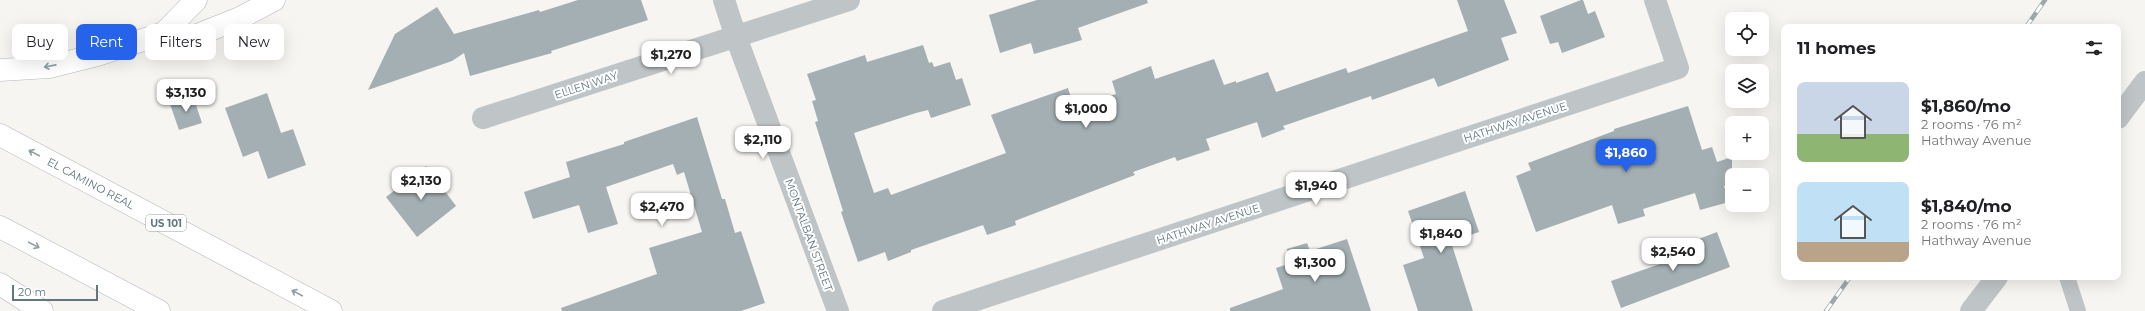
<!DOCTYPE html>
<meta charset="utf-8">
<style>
body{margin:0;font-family:Montserrat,sans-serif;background:#f6f6f6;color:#202124;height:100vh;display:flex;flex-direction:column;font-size:15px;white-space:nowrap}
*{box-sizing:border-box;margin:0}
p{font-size:13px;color:#757577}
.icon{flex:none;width:22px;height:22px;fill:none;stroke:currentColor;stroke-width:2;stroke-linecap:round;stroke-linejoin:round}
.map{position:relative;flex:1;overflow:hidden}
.sheet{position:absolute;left:1781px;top:24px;width:340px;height:256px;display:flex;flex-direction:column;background:#fff;border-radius:8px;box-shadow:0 4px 16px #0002}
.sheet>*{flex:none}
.top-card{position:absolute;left:12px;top:24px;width:380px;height:36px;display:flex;gap:8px}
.buttons{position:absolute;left:1725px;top:12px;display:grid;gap:8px}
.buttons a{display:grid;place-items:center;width:44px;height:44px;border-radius:8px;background:#fff;box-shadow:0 4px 16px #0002;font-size:20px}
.scale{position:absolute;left:12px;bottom:10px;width:86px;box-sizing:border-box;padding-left:4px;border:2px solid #61767d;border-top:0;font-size:11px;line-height:14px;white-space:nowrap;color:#61767d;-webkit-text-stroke:3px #fff;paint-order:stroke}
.price{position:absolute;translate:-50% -34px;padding:0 9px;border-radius:8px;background:#fff;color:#222;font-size:13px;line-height:26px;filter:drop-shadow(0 1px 2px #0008)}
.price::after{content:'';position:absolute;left:50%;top:24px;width:12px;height:9px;margin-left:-6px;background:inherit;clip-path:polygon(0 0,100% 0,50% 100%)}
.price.selected{background:#2563eb;color:#fff}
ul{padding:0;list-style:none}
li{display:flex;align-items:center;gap:12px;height:100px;padding:0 16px}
li span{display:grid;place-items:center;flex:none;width:112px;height:80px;border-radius:8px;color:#555}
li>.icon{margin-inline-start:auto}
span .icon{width:48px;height:48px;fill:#fffc;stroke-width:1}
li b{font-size:17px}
h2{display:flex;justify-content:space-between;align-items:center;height:48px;padding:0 16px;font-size:17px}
.pill{padding:0 14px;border-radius:8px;background:#fff;box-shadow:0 4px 16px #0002;font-size:14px;line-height:36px}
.pill.selected{background:#2563eb;color:#fff}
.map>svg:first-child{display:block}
</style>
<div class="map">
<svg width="2145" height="311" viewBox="0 0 2145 311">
<rect width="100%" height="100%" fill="#f6f5f2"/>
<path fill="#a3afb2" d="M578 0H641L648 20 551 51 552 53 470 76 464 53 452 61 368 90 395 34 437 7 454 34 539 10 540 12Z
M1037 0H1147L1148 3 1078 28 1082 40 1034 54 1031 43 1000 53 989 15Z
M1457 0H1504L1517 33 1501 38 1509 60 1438 87 1434 78 1372 100 1371 96 1283 126 1285 129 1262 138 1257 122 1206 139 1210 150 1177 161 1175 157 1133 172 1135 175 1015 221 1016 225 987 235 983 225 911 250V252L888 261 885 252 858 262 841 212 843 211 815 122 818 121 812 101 816 100 807 74 865 55 867 62 923 45 929 63 932 62 934 67 950 62 956 80 962 78 971 105 931 118 928 110 916 113 854 133 874 193 888 188 891 195 1006 153 991 115 1068 88 1074 108 1116 94 1112 81 1151 66 1155 79 1214 59 1224 85 1236 81V83L1268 72 1276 92 1346 68 1348 73 1468 31Z
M1581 0H1583L1588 14 1595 11 1605 37 1562 53 1558 42 1550 44 1540 16Z
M267 93 281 133 293 129 306 165 268 179 258 151 243 157 225 108Z
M193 96 202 123 179 130 170 104Z
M1688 106 1702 150 1712 147 1717 162 1732 157V183L1724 186 1729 202 1700 210 1695 193 1643 209 1645 216 1618 224 1612 205 1536 232 1516 176 1531 170 1528 163 1614 131V129Z
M697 117 722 199H725L735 233 741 231 765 303 741 311H562L561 308 657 274 649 248 702 232 684 172 677 175 673 164 606 187 618 224 588 233 579 205 533 219 524 192 570 177 566 162 624 144V142Z
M426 166 456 206 417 237 386 197Z
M1465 191 1479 232 1451 242 1473 311H1418L1403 265 1424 258 1408 211Z
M1717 232 1730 267 1621 308 1611 281 1686 255 1683 245Z
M1347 239 1371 311H1230V308L1283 289 1276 268 1291 263 1287 249 1307 243 1310 251Z"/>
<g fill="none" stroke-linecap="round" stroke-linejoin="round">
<g stroke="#b2b7b9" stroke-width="23">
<g id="motorway">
<path d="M164 33 195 36 240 18 274 0"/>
<path d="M0 70 49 67 97 55 164 33 196 0"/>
<path id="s1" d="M0 135 331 311"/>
<path d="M0 227 159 311"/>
<path d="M0 284 42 311"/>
</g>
</g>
<path stroke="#bfc4c6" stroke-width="16" d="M2067 277 2078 311"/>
<path stroke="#bfc4c6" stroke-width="22" d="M724 0 736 37 838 311
M483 118 849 0
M943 311 1678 68 1655 0"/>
<path stroke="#bfc4c6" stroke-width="22" d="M2118 118 2145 82
M1971 311 1997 277"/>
<use href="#motorway" stroke="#fff" stroke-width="22"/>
<g stroke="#9ea7aa" stroke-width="4.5">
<path id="rail" d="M2026 27 2045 0
M1826 311 1850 277"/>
</g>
<use href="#rail" stroke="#fff" stroke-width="3" stroke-dasharray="9" stroke-linecap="butt"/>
</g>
<defs><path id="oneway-shaft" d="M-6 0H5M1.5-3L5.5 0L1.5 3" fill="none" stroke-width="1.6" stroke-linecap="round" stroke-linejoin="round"/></defs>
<g stroke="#909fa4">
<use href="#oneway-shaft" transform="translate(50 66) rotate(169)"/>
<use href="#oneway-shaft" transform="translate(34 153) rotate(-152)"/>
<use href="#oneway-shaft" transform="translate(34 245) rotate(28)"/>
<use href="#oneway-shaft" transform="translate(297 293) rotate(-152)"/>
</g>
<g text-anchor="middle" stroke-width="4" stroke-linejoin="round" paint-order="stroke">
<rect fill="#fff" stroke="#909fa4" stroke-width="1" x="146" y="215" width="40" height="16" rx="3"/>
<g font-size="10" font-weight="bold" fill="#61767d">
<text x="166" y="227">US 101</text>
</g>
<g font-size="11" fill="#61767d" stroke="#fff">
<text transform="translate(586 85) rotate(-18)" y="4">ELLEN WAY</text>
<text transform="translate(1515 122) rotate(-18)" y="4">HATHWAY AVENUE</text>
<text dy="4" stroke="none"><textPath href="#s1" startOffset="103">EL CAMINO REAL</textPath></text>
<text transform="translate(1208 224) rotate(-18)" y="4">HATHWAY AVENUE</text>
<text transform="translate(809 235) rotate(70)" y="4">MONTALBAN STREET</text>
</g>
</g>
</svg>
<div class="buttons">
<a><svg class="icon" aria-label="locate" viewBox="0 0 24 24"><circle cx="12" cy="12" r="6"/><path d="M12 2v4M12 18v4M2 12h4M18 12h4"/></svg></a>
<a><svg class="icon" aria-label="layers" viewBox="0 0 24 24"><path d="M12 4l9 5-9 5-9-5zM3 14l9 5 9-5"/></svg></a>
<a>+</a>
<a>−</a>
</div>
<div class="scale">20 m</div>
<b class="price" style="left:671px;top:75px">$1,270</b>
<b class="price" style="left:186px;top:113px">$3,130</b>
<b class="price" style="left:1086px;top:129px">$1,000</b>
<b class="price" style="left:763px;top:160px">$2,110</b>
<b class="price selected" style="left:1626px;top:173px">$1,860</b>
<b class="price" style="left:421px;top:201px">$2,130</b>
<b class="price" style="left:1316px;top:206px">$1,940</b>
<b class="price" style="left:662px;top:227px">$2,470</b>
<b class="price" style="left:1441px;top:254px">$1,840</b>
<b class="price" style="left:1673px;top:272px">$2,540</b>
<b class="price" style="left:1315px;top:283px">$1,300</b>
<div class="top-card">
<a class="pill">Buy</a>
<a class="pill selected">Rent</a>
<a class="pill">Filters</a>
<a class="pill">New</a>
</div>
<section class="sheet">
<h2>11 homes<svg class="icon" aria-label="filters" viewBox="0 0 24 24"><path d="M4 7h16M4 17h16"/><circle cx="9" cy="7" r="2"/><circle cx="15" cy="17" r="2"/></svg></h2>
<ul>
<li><span style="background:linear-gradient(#c9d6e8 65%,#8fb573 0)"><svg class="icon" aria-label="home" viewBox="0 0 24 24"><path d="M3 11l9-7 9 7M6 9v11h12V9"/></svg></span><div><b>$1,860/mo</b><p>2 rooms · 76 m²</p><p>Hathway Avenue</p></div></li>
<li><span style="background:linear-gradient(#bfe0f5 75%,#b9a48a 0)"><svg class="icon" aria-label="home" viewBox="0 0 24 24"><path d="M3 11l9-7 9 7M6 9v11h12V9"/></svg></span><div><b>$1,840/mo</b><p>2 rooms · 76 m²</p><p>Hathway Avenue</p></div></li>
</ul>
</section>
</div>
